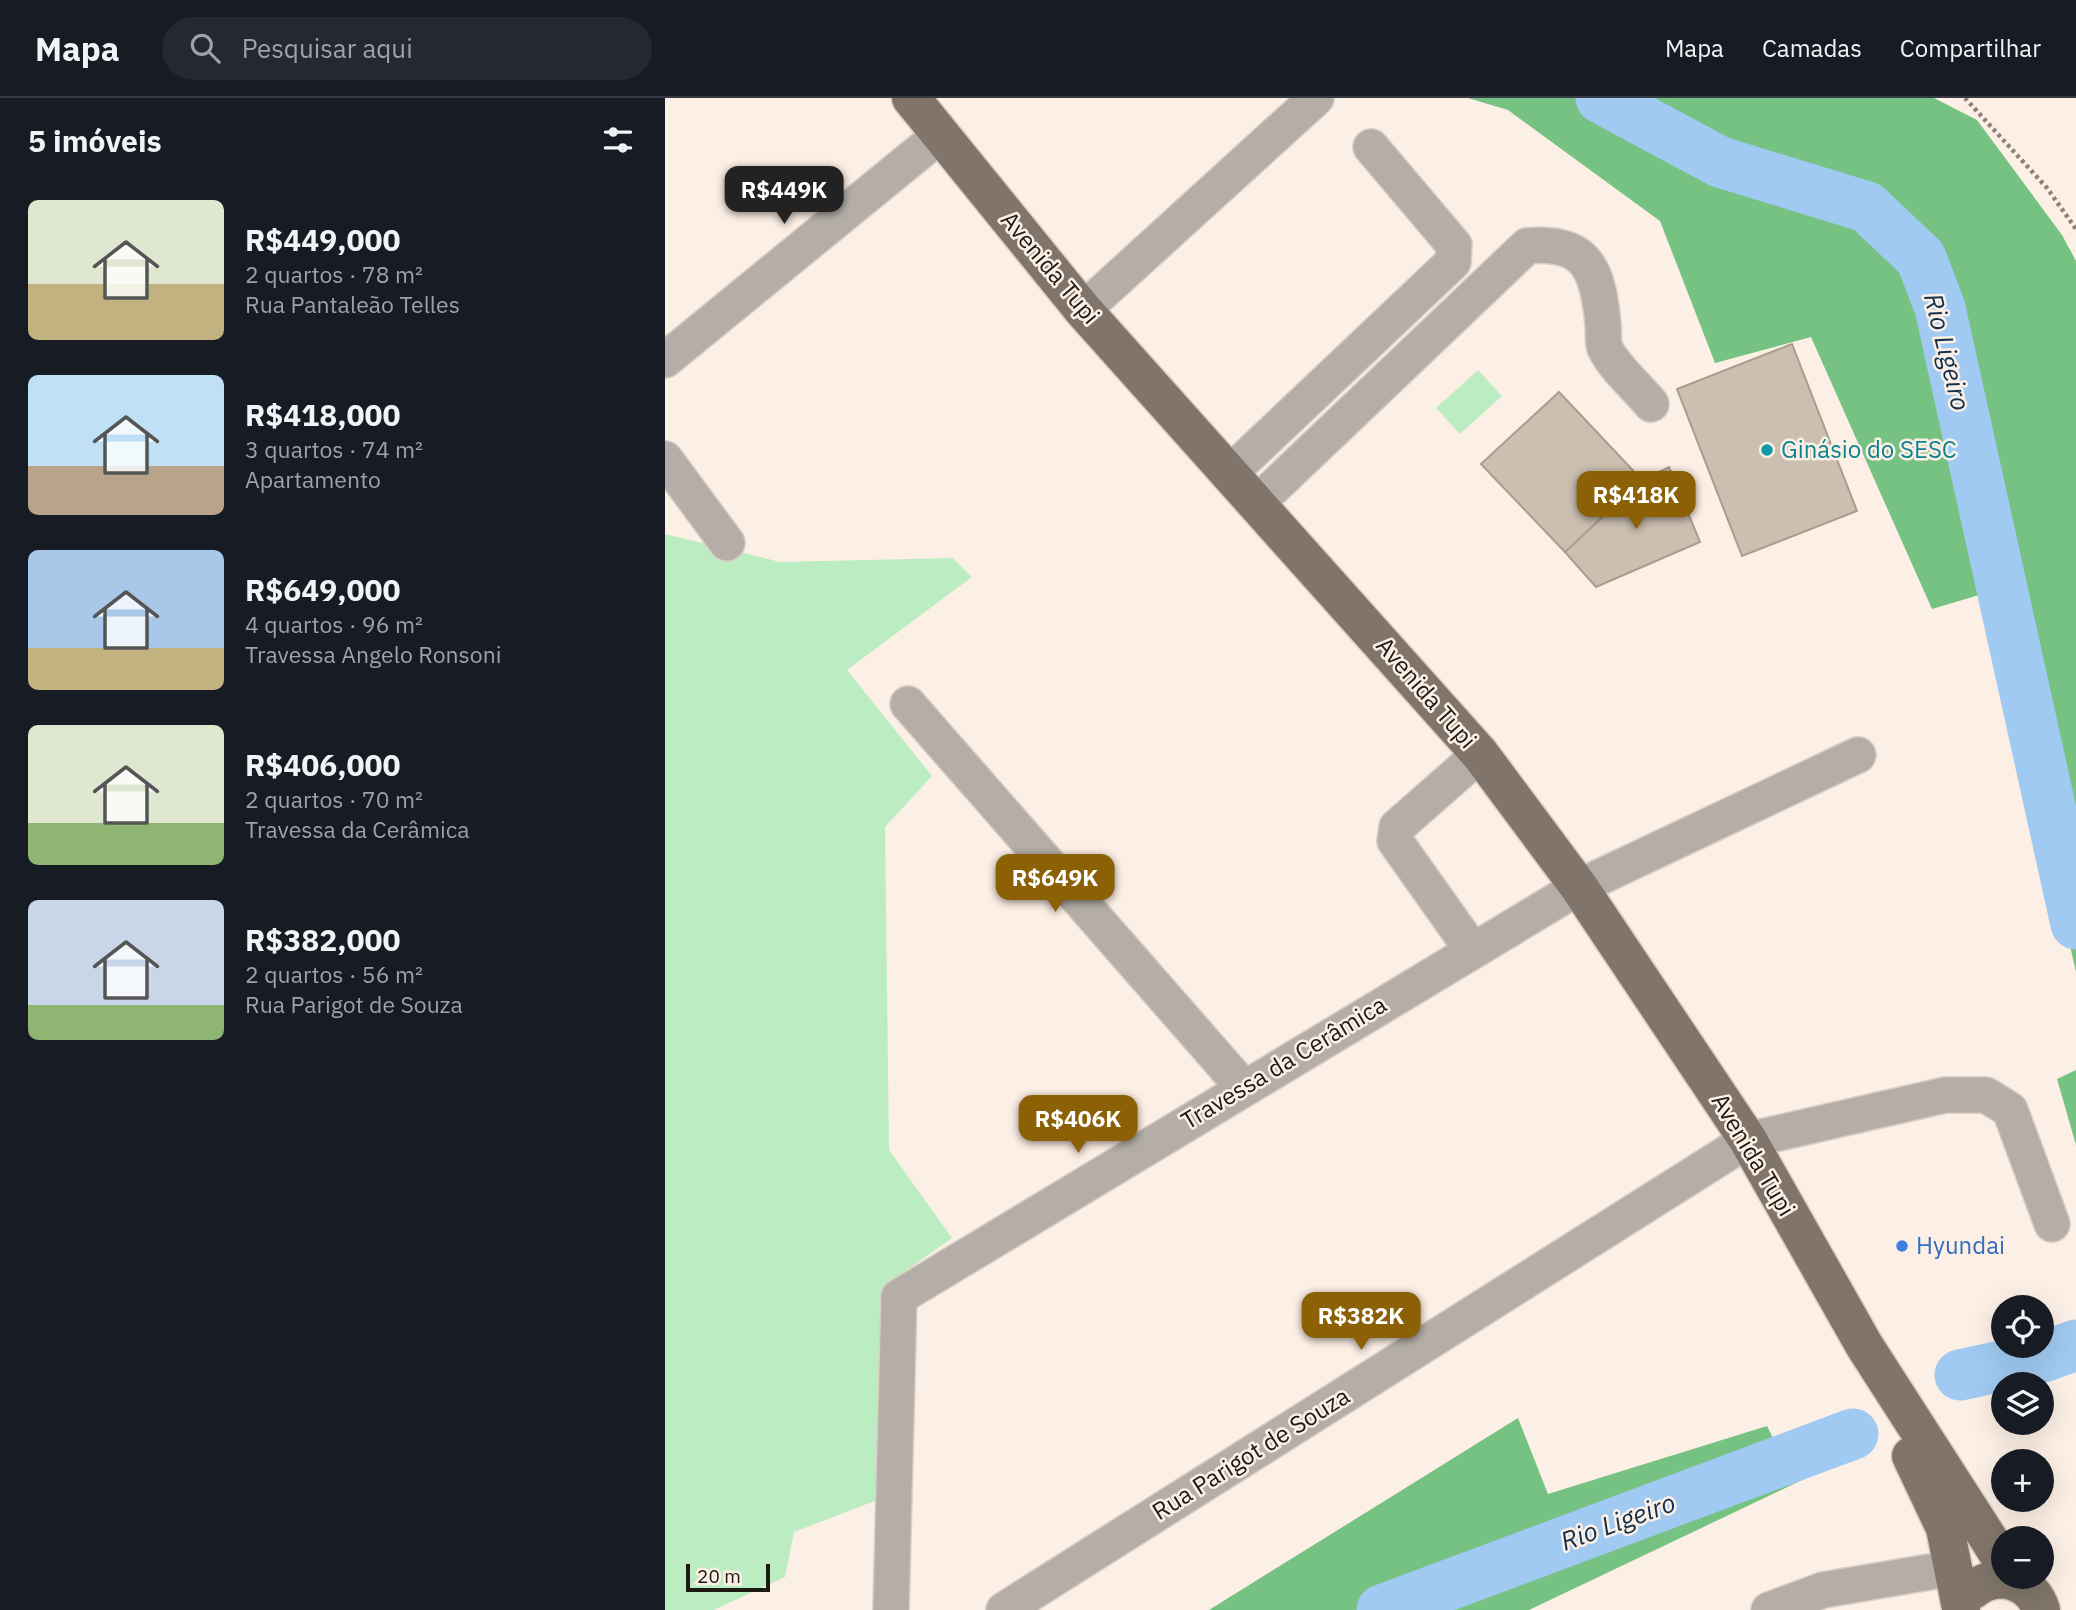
<!DOCTYPE html>
<html lang="pt">
<meta charset="utf-8">
<style>
body{margin:0;font-family:"IBM Plex Sans",sans-serif;background:#242831;color:#f1f3f6;height:100vh;display:flex;flex-direction:column;font-size:26px;white-space:nowrap}
*{box-sizing:border-box;margin:0}
p{font-size:23px;color:#9ea1a6}
.icon{flex:none;width:38px;height:38px;fill:none;stroke:currentColor;stroke-width:2;stroke-linecap:round;stroke-linejoin:round}
.map{position:relative;flex:1;overflow:hidden}
.side{display:flex;flex-direction:column;background:#171b24;width:665px}
.side>*{flex:none}
.buttons{position:absolute;left:1326px;top:1197px;display:grid;gap:14px}
.buttons a{display:grid;place-items:center;width:63px;height:63px;border-radius:50%;background:#171b24;box-shadow:0 7px 28px #0002;font-size:35px}
.scale{position:absolute;left:21px;bottom:18px;width:84px;box-sizing:border-box;padding-left:7px;border:4px solid #1f1914;border-top:0;font-size:19px;line-height:24px;white-space:nowrap;color:#1f1914;-webkit-text-stroke:5px #fcefe5;paint-order:stroke}
.price{position:absolute;translate:-50% -60px;padding:0 16px;border-radius:14px;background:#8c6105;color:#fff;font-size:23px;line-height:46px;filter:drop-shadow(0 2px 4px #0008)}
.price::after{content:'';position:absolute;left:50%;top:42px;width:21px;height:16px;margin-left:-10px;background:inherit;clip-path:polygon(0 0,100% 0,50% 100%)}
.price.selected{background:#222;color:#fff}
ul{padding:0;list-style:none}
li{display:flex;align-items:center;gap:21px;height:175px;padding:0 28px}
li span{display:grid;place-items:center;flex:none;width:196px;height:140px;border-radius:10px;color:#555}
li>.icon{margin-inline-start:auto}
span .icon{width:84px;height:84px;fill:#fffc;stroke-width:1}
li b{font-size:30px}
h2{display:flex;justify-content:space-between;align-items:center;height:84px;padding:0 28px;font-size:30px}
header{display:flex;align-items:center;gap:42px;box-sizing:border-box;height:98px;padding:0 35px;background:#171b24;border-bottom:2px solid #363941}
header strong{font-size:33px}
nav{display:flex;gap:38px;margin-inline-start:auto;font-size:24px}
.search{width:490px;height:63px;background:#242831;display:flex;align-items:center;gap:18px;box-sizing:border-box;padding:0 24px;border-radius:38px;color:#9ea1a6;font-size:26px}
main{display:flex;flex:1;min-height:0}
.map>svg:first-child{display:block}
</style>
<header>
<strong>Mapa</strong>
<div class="search"><svg class="icon" aria-label="search" viewBox="0 0 24 24"><circle cx="10" cy="10" r="6"/><path d="M15 15l6 6"/></svg>Pesquisar aqui</div>
<nav><a>Mapa</a><a>Camadas</a><a>Compartilhar</a></nav>
</header>
<main>
<section class="side">
<h2>5 imóveis<svg class="icon" aria-label="filters" viewBox="0 0 24 24"><path d="M4 7h16M4 17h16"/><circle cx="9" cy="7" r="2"/><circle cx="15" cy="17" r="2"/></svg></h2>
<ul>
<li><span style="background:linear-gradient(#dfe7d0 60%,#c2b280 0)"><svg class="icon" aria-label="home" viewBox="0 0 24 24"><path d="M3 11l9-7 9 7M6 9v11h12V9"/></svg></span><div><b>R$449,000</b><p>2 quartos · 78 m²</p><p>Rua Pantaleão Telles</p></div></li>
<li><span style="background:linear-gradient(#bfe0f5 65%,#b9a48a 0)"><svg class="icon" aria-label="home" viewBox="0 0 24 24"><path d="M3 11l9-7 9 7M6 9v11h12V9"/></svg></span><div><b>R$418,000</b><p>3 quartos · 74 m²</p><p>Apartamento</p></div></li>
<li><span style="background:linear-gradient(#a9c7e8 70%,#c2b280 0)"><svg class="icon" aria-label="home" viewBox="0 0 24 24"><path d="M3 11l9-7 9 7M6 9v11h12V9"/></svg></span><div><b>R$649,000</b><p>4 quartos · 96 m²</p><p>Travessa Angelo Ronsoni</p></div></li>
<li><span style="background:linear-gradient(#dfe7d0 70%,#8fb573 0)"><svg class="icon" aria-label="home" viewBox="0 0 24 24"><path d="M3 11l9-7 9 7M6 9v11h12V9"/></svg></span><div><b>R$406,000</b><p>2 quartos · 70 m²</p><p>Travessa da Cerâmica</p></div></li>
<li><span style="background:linear-gradient(#c9d6e8 75%,#8fb573 0)"><svg class="icon" aria-label="home" viewBox="0 0 24 24"><path d="M3 11l9-7 9 7M6 9v11h12V9"/></svg></span><div><b>R$382,000</b><p>2 quartos · 56 m²</p><p>Rua Parigot de Souza</p></div></li>
</ul>
</section>
<div class="map">
<svg width="1411" height="1512" viewBox="0 0 1411 1512">
<rect width="100%" height="100%" fill="#fcefe5"/>
<path fill="#bcedc2" d="M813 272 837 298 795 336 771 310Z
M0 436 115 464 288 460 307 479 182 572 267 678 220 729 224 1052 287 1140 228 1182 220 1399 129 1434 120 1479 49 1512H0Z"/>
<path fill="#75c282" d="M803 0H1269L1312 22 1397 137 1411 163V874L1324 494 1267 511 1146 239 1050 265 995 123 843 12Z
M1411 972V1047L1392 981Z
M1177 1317 1194 1355 864 1512H544L853 1320 883 1396 1102 1328 1110 1344Z"/>
<g fill="none" stroke-linecap="round" stroke-linejoin="round">
<path stroke="#a0caf2" stroke-width="51" d="M936 0 1055 64 1202 109 1256 160 1275 210 1411 826
M1295 1277 1378 1259 1411 1247
M717 1512 1188 1336"/>
</g>
<path fill="#cbbfb0" stroke="#a99d8e" stroke-width="2" d="M1127 246 1192 413 1077 458 1012 291Z
M894 294 977 382 900 454 816 366Z
M1004 369 1035 444 931 489 900 454 977 382Z"/>
<g fill="none" stroke-linecap="round" stroke-linejoin="round">
<g stroke="#d9cdc4" stroke-width="38">
<path id="minor" d="M418 212 651 0
M0 262 274 38
M0 361 62 445
M565 375 788 164 789 147 706 49
M593 404 862 148C923 142 933 173 938 226 939 234 937 246 941 252 949 269 974 291 986 306
M243 606 578 989
M808 853 730 743 732 729 815 656
M226 1512 234 1199 914 789 1193 657
M339 1512 1083 1042 1280 997H1321L1345 1012 1387 1126
M1104 1512 1158 1492 1288 1470"/>
</g>
<g stroke="#d9cdc4" stroke-width="41">
<path id="major" d="M246 0 418 212 815 656 914 789 1083 1042 1199 1247 1339 1465
M1246 1358 1280 1430 1296 1510
M1308 1492C1332 1472 1367 1482 1376 1512"/>
</g>
<path stroke="#8b827a" stroke-width="4.5" stroke-dasharray="3.5 3.5" stroke-linecap="butt" d="M1300 0 1382 90 1411 131"/>
<use href="#minor" stroke="#b5aea8" stroke-width="35"/>
<use href="#major" stroke="#81756b" stroke-width="38"/>
</g>
<circle fill="#0f9aa8" stroke="#fcefe5" stroke-width="2.5" cx="1102" cy="352" r="7"/>
<circle fill="#3f7fe0" stroke="#fcefe5" stroke-width="2.5" cx="1237" cy="1148" r="7"/>
<g text-anchor="middle" stroke-width="5" stroke-linejoin="round" paint-order="stroke">
<g font-size="24" fill="#1f1914" stroke="#fcefe5">
<text transform="translate(385 170) rotate(50)" y="8">Avenida Tupi</text>
<text transform="translate(761 595) rotate(49)" y="8">Avenida Tupi</text>
<text transform="translate(619 965) rotate(-31)" y="8">Travessa da Cerâmica</text>
<text transform="translate(1088 1057) rotate(59)" y="8">Avenida Tupi</text>
<text transform="translate(586 1356) rotate(-32)" y="8">Rua Parigot de Souza</text>
</g>
<g font-size="24" fill="#0d838f" stroke="#fcefe5" text-anchor="start">
<text x="1116" y="360">Ginásio do SESC</text>
</g>
<g font-size="24" fill="#366cbe" stroke="#fcefe5" text-anchor="start">
<text x="1251" y="1156">Hyundai</text>
</g>
<g font-size="26" font-style="italic" fill="#12304b" stroke="#fcefe5">
<text transform="translate(1282 254) rotate(76)" y="9">Rio Ligeiro</text>
<text transform="translate(953 1424) rotate(-20)" y="9">Rio Ligeiro</text>
</g>
</g>
</svg>
<div class="buttons">
<a><svg class="icon" aria-label="locate" viewBox="0 0 24 24"><circle cx="12" cy="12" r="6"/><path d="M12 2v4M12 18v4M2 12h4M18 12h4"/></svg></a>
<a><svg class="icon" aria-label="layers" viewBox="0 0 24 24"><path d="M12 4l9 5-9 5-9-5zM3 14l9 5 9-5"/></svg></a>
<a>+</a>
<a>−</a>
</div>
<div class="scale">20 m</div>
<b class="price selected" style="left:119px;top:128px">R$449K</b>
<b class="price" style="left:971px;top:433px">R$418K</b>
<b class="price" style="left:390px;top:816px">R$649K</b>
<b class="price" style="left:413px;top:1057px">R$406K</b>
<b class="price" style="left:696px;top:1254px">R$382K</b>
</div>
</main>
